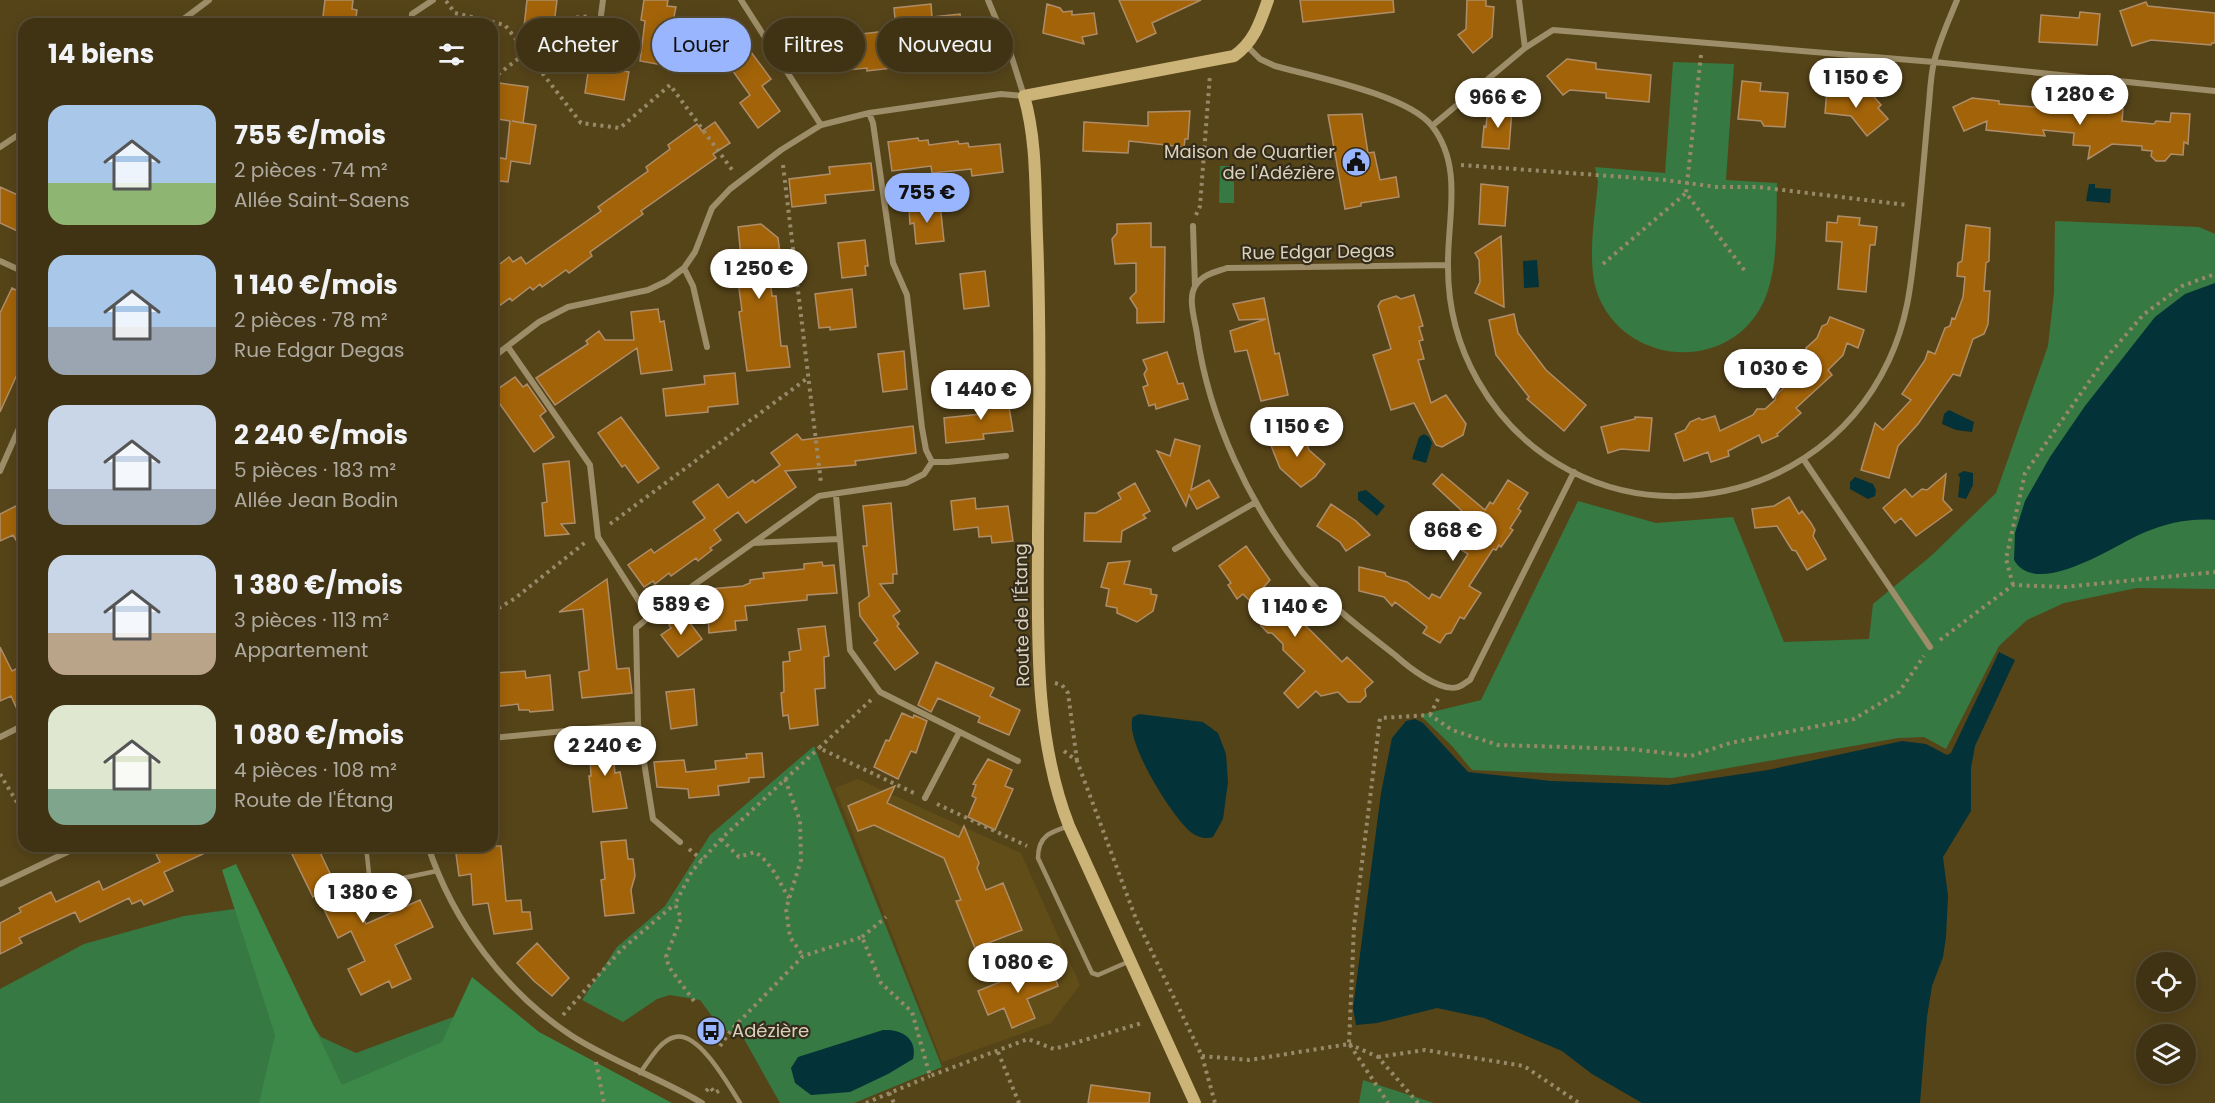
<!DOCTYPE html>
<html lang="fr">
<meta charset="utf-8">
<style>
body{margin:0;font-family:Poppins,sans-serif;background:#473b1c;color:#f1f3f6;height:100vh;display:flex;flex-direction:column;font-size:22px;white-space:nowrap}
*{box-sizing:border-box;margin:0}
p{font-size:20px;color:#aeaaa0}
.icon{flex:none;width:33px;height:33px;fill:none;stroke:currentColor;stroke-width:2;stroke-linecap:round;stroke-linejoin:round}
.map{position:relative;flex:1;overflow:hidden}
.drawer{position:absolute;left:18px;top:18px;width:480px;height:834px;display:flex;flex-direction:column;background:#403313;border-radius:18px;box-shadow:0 3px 15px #0003,0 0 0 2px #594e33}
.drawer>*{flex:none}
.guide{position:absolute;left:516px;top:18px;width:570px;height:54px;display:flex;gap:12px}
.tools{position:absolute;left:2136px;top:952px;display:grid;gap:12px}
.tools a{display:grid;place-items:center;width:60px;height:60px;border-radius:50%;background:#403313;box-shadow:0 3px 15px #0003,0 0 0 2px #594e33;font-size:30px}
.price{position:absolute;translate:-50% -51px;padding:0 14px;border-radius:21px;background:#fff;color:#222;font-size:20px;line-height:39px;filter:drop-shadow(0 2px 3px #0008)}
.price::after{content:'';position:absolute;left:50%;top:36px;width:18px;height:14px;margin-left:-9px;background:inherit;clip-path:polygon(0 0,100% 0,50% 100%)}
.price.current{background:#99b5fd;color:#111}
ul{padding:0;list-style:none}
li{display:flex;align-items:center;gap:18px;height:150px;padding:0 30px}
li span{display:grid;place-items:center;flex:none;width:168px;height:120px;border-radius:18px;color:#555}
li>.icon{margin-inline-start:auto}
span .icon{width:72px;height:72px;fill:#fffc;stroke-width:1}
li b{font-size:26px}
h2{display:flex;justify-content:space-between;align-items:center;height:72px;padding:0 30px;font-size:26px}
.chip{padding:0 21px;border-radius:27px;background:#403313;box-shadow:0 3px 15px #0003,0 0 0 2px #594e33;font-size:21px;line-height:54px}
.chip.current{background:#99b5fd;color:#111}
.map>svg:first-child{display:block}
</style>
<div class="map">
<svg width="2215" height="1103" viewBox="0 0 2215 1103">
<rect width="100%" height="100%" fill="#564419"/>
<path fill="#614d18" d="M858 779 1021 853 1080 985 1051 1023 942 1062 835 788Z"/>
<path fill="#367942" d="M1673 62 1734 64 1726 180 1777 183C1776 220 1779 267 1764 301 1732 371 1632 368 1600 300 1585 268 1595 217 1598 182L1595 167 1665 173Z
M1220 166H1234V203H1219Z
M2055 221 2199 227 2215 234V589L2137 588 2064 603 2027 620 1999 646 1946 749 1924 737 1898 738 1672 778 1472 770 1452 746 1420 715 1481 700 1578 501 1656 523 1733 517 1784 642 1869 639 1873 604 1931 556 1996 493 2048 346 2054 293Z
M814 746 942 1067 854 1103H780L744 1039 720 1027 700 1000 670 995 657 999 623 1022 582 1000 617 947 665 906 710 835Z
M234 909 321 1037 356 1053 488 1004 544 1103H0V989L84 944 184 916Z
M1363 1080 1434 1103H1359Z"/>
<path fill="#3c8849" d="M236 864 342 1085 442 1042 472 977 539 1032 672 1103H259L275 1035 222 870Z"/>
<path fill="#033238" d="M2089 184H2095V188L2111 189 2110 203 2086 201Z
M1537 260 1539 287 1524 288 1523 261Z
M2215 283V520C2189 518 2167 523 2143 533 2113 546 2037 599 2014 560L2015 533 2025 501 2050 457 2085 406 2155 317 2185 294Z
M1949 410 1974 422 1972 432 1956 430 1942 424 1944 414Z
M1424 434 1429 437 1432 443 1426 463 1412 459 1419 437Z
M1964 471 1973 473V485L1966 499 1958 497 1960 478 1958 474Z
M1855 477 1873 484 1876 490 1875 496 1868 499 1850 489V482Z
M1366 490 1385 506 1377 516 1358 500V492Z
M1999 652 2015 660 1975 746 1971 768V811L1943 857 1948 896 1946 937 1943 957 1932 986 1927 1017 1920 1103H1642L1592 1074 1562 1051 1484 1018 1437 1008 1377 1023 1356 1025 1353 1008 1381 793 1392 738 1406 721 1415 719 1423 723 1468 772 1551 781 1668 785 1768 770 1902 741 1926 744 1947 755 1951 753Z
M1139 714 1203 722 1218 733 1226 754 1228 782 1223 819 1213 837C1206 839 1199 838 1192 833 1173 819 1123 739 1133 717Z
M883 1030C901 1029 918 1038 913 1059L888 1074 850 1092 811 1095 795 1083 791 1068 798 1057Z"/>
<path fill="#a36409" stroke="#af8d69" stroke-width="1.5" d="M325 0H353L352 9 357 10 355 24H322Z
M527 0H557L553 32 524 27Z
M644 0H668L667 6 676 7 671 31 659 40 665 48 662 65 640 61 645 21 641 20Z
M1119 0H1201L1152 23 1156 33 1137 42Z
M1300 0H1393L1394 12 1303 22Z
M1467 0H1486V6L1494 7 1492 37 1473 53 1458 35 1466 29Z
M2146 2 2148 6 2215 13V43H2212L2211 45 2151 40 2132 46 2120 11Z
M931 4 932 17 960 14 963 42 946 44 947 49 936 51 908 54 909 66 867 71V68L847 70 845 57 827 59V54L814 56V50L803 52 801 30 811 29 810 24 827 22 828 28 841 27 843 36 896 30 894 8Z
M1047 4 1060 8 1063 12 1072 11V15L1094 13 1097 34 1082 37 1084 44 1043 33Z
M2080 12 2100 14 2097 45 2039 42 2041 15 2079 18Z
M555 33 593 39 588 72 551 66Z
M751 52 771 79 762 86 780 111 758 128 740 103 750 95 730 67Z
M1567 59 1596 63V69L1651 75 1649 102 1606 98V93L1570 90 1563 95 1547 76Z
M589 66 629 72 624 100 585 93Z
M1742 81 1761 83 1760 91 1788 93 1785 127 1764 126 1761 121 1738 119Z
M492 82 528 87 523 123 512 121 536 125 530 164 511 161 508 182 492 180V156L506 159 510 121 492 118Z
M1827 90 1863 92 1866 95 1870 92 1881 105 1878 108 1888 119 1867 136 1851 116 1825 113Z
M1972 98 1999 101V104L2103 113V107L2123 109 2122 121 2154 124 2156 121 2170 122 2171 113 2190 114 2188 144 2184 142 2183 155 2171 154 2165 161H2156L2151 156 2152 151 2142 150V146L2112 144 2088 159 2090 146 2073 145 2074 133 2043 130 2045 136 1986 130 1987 121 1964 131 1953 107Z
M1491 107 1512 109 1509 149 1482 147 1484 126 1486 127 1487 116 1490 117Z
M1190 111 1188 139H1185L1184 147 1129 141 1128 153 1083 151 1084 122 1148 126V112Z
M1362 114 1368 153 1374 152 1380 180 1396 177 1399 197 1361 203V206L1345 209 1328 115Z
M715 122 730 143 713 154 716 158 641 211 643 214 590 252 592 256 569 273 566 270 542 287 540 284 533 290 530 287 512 301 510 298 492 311V270L509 257 513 262 521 257 526 264 601 211 598 207 648 171 646 167 670 149 668 145 697 124 702 131Z
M918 138 919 141 928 140 929 145 958 141 959 144 968 143 969 147 1000 144 1003 172 972 176 971 169 932 173 931 166 892 171 888 142Z
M871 163 874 190 825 195 826 203 792 207 789 179 830 174 829 167Z
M1481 184 1508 187 1505 226 1479 224Z
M0 187 20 196 19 199 24 202V234L0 223Z
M940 204 944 241 916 244 914 223 910 224 909 208Z
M1838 216 1860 218 1859 225 1877 227 1875 245H1870L1866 292 1838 289 1842 242 1826 241 1827 222 1837 223Z
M1151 223V247H1165L1164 322 1137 323V309L1130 298 1136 292V263L1115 264 1112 239 1117 233V224Z
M761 224 778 238 780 253 767 254 772 296H776L781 346H787L790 367 747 371 739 312 742 311 738 281H735L733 258 741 257 738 227Z
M1966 225 1990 228 1989 261 1986 263 1984 291H1990L1988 324 1984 334 1973 339 1960 376 1953 374 1918 424 1898 446 1889 478 1861 470 1875 423 1883 430 1911 400 1902 394 1925 360 1928 351 1935 354 1945 328 1950 326 1952 318 1955 319 1963 297 1965 277 1957 276 1958 263 1962 261Z
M1501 236 1504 307 1475 293 1480 282 1479 260 1475 253Z
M865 240 868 266H865L866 275 842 278 838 243Z
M985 271 989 306 964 309 960 274Z
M12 288 24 294V359L0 412V313Z
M852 289 856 327 830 330V327L819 328 815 294Z
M1414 295 1423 326 1419 327 1423 340 1419 341 1424 359 1418 360 1431 403 1446 395 1466 424 1463 435 1442 447 1436 445 1414 403 1391 410 1373 355 1391 349 1378 306 1381 301 1396 296 1401 299Z
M1264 298 1275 354 1279 353 1288 395 1261 401 1247 350 1235 352 1230 331 1266 319 1239 320 1233 304Z
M658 309 660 322 664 321 672 370 641 374 637 348 555 405 536 378 588 344 586 341 599 331 605 340H634L631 312Z
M1514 314 1518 333 1546 370 1586 405 1564 431 1527 399 1529 397 1496 355 1489 320Z
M1830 317 1864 330 1858 348 1847 343 1843 355 1828 370 1832 375 1796 408 1801 413 1777 434 1778 436 1762 443 1759 435 1728 451 1729 456 1711 462 1708 452 1684 461 1675 434 1685 430 1690 422 1699 418 1702 420 1715 416 1720 431 1753 415 1757 409H1765L1775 400 1776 395 1803 370 1801 368 1808 361 1806 348 1817 338 1822 326 1827 324Z
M904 351 907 389 883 392 878 354Z
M1167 352 1178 384 1183 383 1188 399 1156 409 1155 404 1149 406 1143 387 1148 385 1144 374 1147 369 1143 360Z
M735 373 738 404 708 407V412L666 416 663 389 705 384 704 376Z
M515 377 523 387 527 384 546 411 540 416 554 437 534 452 492 393Z
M1007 395 1013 431 983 434 984 439 946 443 944 418 981 414 979 398Z
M621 417 659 468 638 483 625 465 622 467 598 433Z
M1635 417 1652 418 1649 451 1621 449 1608 453 1601 427 1635 419Z
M913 426 916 453 855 461 856 465 785 471 796 487 746 523 738 512 714 530 721 540 710 548 712 550 698 561 696 558 671 576 669 573 655 584 653 581 644 587 628 565 651 549 654 553 705 518 693 502 718 484 728 498 753 480 755 483 780 465 771 453 797 434 802 440Z
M1302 430 1309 450 1325 464 1315 477 1301 487 1280 468 1270 443Z
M1175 439 1200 446 1191 490 1209 480 1219 497 1197 509 1189 495 1186 506 1157 451 1170 456Z
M569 461 575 523 561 524 569 534 545 536 542 503 547 502 543 464Z
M1442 474 1485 510 1490 502 1493 504 1508 480 1528 493 1518 509 1521 511 1510 528 1513 530 1501 547 1499 545 1496 550 1493 549 1469 586 1481 593 1464 619 1460 617 1451 633 1446 634 1440 643 1423 633 1427 627 1395 602 1392 606 1384 597 1359 591V567L1385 573 1386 576 1407 582 1429 599 1432 594 1440 598 1468 554 1460 549 1476 524 1433 484Z
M1946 474 1943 500 1952 510 1916 536 1901 518 1895 523 1883 508 1905 489 1912 497 1922 489 1927 490Z
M1135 483 1150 511 1143 515 1146 518 1122 531 1121 542 1084 541 1085 513H1096L1121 499 1118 493Z
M1789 497 1799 514 1802 511 1811 523 1815 530 1813 536 1826 559 1807 570 1796 551 1792 550 1777 526 1755 528 1752 509 1774 506Z
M975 498 976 509 1008 506 1013 541 992 543 991 536 979 537 978 527 954 530 951 501Z
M24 502V553L13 535 0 541V514Z
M891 503 897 574H893V583L880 584 900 611 893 616 899 624 897 626 918 653 895 670 874 643 878 640 860 616 859 603 869 596 863 546H867L863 506Z
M1331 504 1356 521 1370 535 1346 551 1340 542 1317 526Z
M1246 546 1270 580 1263 588 1301 625 1303 623 1342 662 1347 657 1373 682 1365 689 1366 696 1360 702H1348L1338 692 1321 696 1316 691 1298 708 1284 693 1305 671 1283 650V644L1272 633H1268L1261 626 1258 609 1243 594 1237 599 1228 585 1231 583 1219 566Z
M1130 561 1124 584 1151 589V594L1157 595 1153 611 1137 622 1117 613V608L1106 606 1109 589 1101 587 1108 563Z
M822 562 823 566 834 565 837 593 807 595V600L745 606 747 620 735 621 736 630 709 633 708 615 712 610 710 589 743 586 750 583V580L764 578 763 573 804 569V564Z
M607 579 617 669 629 668 632 693 582 698 579 672 589 670 583 609 559 612Z
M683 614 702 639 678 657 661 635 671 628 669 625Z
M825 626 829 656 824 657 825 688 815 689 818 725 790 729 788 715 783 716 781 693 784 692 783 662 790 661 789 652 801 650 798 629Z
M0 647 12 671 24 665V720H22L11 696 0 701Z
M936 662 994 688 990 696 1020 710 1009 735 978 722 980 717 938 698 931 712 918 705Z
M525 671 526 678 550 675 553 710 530 712 529 710H519L518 704 492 707V682H496L495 673Z
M694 689 697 725 671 729 666 692Z
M902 713 913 718 914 715 927 721 916 753 911 751 898 779 874 767 886 740 889 741Z
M609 736 610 745H612L615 773 620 772 627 808 593 812 589 776H591L589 738Z
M762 753 764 777 749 778V782L718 786 719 795 689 798 688 789 657 787 654 762 684 760 686 772 716 769 715 761 747 758 746 754Z
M988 759 1012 770 1005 786 1013 789 995 830 968 817 976 798 972 796 976 785 973 784Z
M895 786 887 803 959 837 964 826 979 863 977 868 986 890 1003 883 1022 930 975 948 956 901 961 900 944 858 874 825 858 831 848 806Z
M626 840 628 859H633L635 876 631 890 634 913 605 916 601 880 605 879 601 842Z
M152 846H220L164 872 173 891 144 905 141 900 132 904 129 898 80 922 75 912 19 938 22 943 0 954V923L21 912 19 908 51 892 56 902 99 881 103 890 160 862Z
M288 846H317L336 886 345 881 366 924 420 900 433 927 395 945 411 979 392 988 389 981 361 995 348 969 365 961 351 931 338 938 317 895 313 897Z
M455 846H501L506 901 521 900 522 912H530L532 929 494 934 488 903 473 905 471 874 459 876Z
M537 943 569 978 552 996 534 981 517 963Z
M1049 962 1058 986 1027 999 1035 1018 1012 1028 1004 1008 988 1015 978 991Z
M1091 1085 1150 1093 1149 1103H1088Z"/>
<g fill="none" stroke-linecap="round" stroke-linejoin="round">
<path stroke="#988a69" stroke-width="4" stroke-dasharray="3 4.5" stroke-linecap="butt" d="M446 1 455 13 505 25 581 123 620 128 670 85 733 171
M1701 55 1686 193 1745 271
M492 79 571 18 591 16
M783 165 821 483
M1461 165 1665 180 1717 187H1758L1907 205
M1196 215 1200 206 1210 74
M1603 264 1686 193
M610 524 809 377
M2013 585 2006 559 2025 473 2105 359 2143 315 2182 286 2215 274
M492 612 514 599 587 541
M1940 640 2013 585 2065 587 2215 572
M1055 683 1062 685 1068 693 1077 761
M871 700 819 748 914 793
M1430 715 1439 697
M1064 751 1077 761 1136 919 1202 1056 1215 1103
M0 774 24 814
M785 779 800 821 801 860 786 909 790 937 803 956
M937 804 1027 846
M721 839 739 857 755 852C772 863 779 882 789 898
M689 849 702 860
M862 937 886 917
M694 1001 669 967 666 957 681 918 675 904 692 871 721 839 819 748
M563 1015 621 950 675 904
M1349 1044 1378 1057 1418 1103
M1350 1045 1388 1103
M720 1046 732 1029 803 956 862 937 881 983 912 1012 930 1076 1028 1039 1054 1049 1142 1023
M998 1052 1019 1103
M1202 1056 1249 1060 1349 1044 1354 927 1380 718 1430 715 1452 730 1498 745 1630 749 1691 756 1730 743 1854 719 1899 692 1924 656
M1378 1057 1425 1050 1524 1066 1579 1103
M596 1062 604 1103
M706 1091 710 1087 715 1093 720 1090
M889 1093 894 1103
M866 1103 930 1076"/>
<path stroke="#9d8d68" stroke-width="4.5" d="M1069 826C1050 832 1038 836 1038 858L1092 973 1098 975 1130 961
M366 846 369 874 379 883 437 871
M640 1073C649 1061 660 1040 675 1037 699 1031 729 1086 740 1103"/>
<path stroke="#9d8d68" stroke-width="6" d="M741 0 821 125
M1519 0 1525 48
M601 15 603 0
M177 24 209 0
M411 24 412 14 433 0
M1247 46 1260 59 1275 66C1315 77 1408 95 1432 126 1464 167 1447 220 1448 267 1448 307 1458 346 1478 381 1572 546 1810 529 1889 360 1908 319 1911 284 1916 239 1921 197 1924 156 1928 114 1930 97 1930 78 1934 62 1939 41 1949 20 1957 0
M869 113 873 123 893 263 907 295 922 428 926 450 932 462
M1432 126 1525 48 1553 30 1934 62 2215 91
M0 147 24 131
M1193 226 1195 286
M0 261 24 272
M1448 265 1227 268C1216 272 1203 274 1196 285 1187 297 1195 320 1197 334 1209 420 1250 505 1303 573 1329 605 1363 630 1395 655 1407 666 1441 693 1458 687 1462 686 1466 682 1470 680L1574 472
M684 268 693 286 707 347
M508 347 590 465 598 537 649 617
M492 358 539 322 568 307 648 290 667 281 684 268 695 252 712 208 730 189 781 150 821 125 869 113 1001 94 1024 96 1011 55 988 0
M1804 460 1930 647
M0 471 24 417
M836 495 850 650 880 692 1018 761
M753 543 839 539
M1175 549 1256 502
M0 737 24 725
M492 738 638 724
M925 798 959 733
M680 842 653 819 638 724 636 628 649 617 819 496 906 483 924 474 932 462H948L1006 456
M428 846C453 922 505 992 572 1036 613 1062 660 1078 702 1103
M0 884 80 846"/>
<path stroke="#ccb378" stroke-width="12" d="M1195 1103 1069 826C1033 734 1038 631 1038 535 1039 435 1041 335 1037 236 1035 189 1037 141 1024 96L1234 56C1254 42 1260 23 1268 0"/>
</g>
<defs>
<g id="civic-disc" transform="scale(1.5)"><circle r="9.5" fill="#99b5fd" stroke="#342c1a"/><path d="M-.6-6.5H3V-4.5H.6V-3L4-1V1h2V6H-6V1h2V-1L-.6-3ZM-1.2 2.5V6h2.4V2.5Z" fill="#111"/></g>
<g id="bus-disc" transform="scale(1.5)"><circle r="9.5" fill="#99b5fd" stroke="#342c1a"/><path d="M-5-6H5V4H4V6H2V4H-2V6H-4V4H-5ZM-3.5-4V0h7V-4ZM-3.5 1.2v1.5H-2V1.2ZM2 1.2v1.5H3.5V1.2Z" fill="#111"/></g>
</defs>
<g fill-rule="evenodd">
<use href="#civic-disc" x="1356" y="162"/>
<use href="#bus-disc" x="711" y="1031"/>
</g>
<g text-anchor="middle" stroke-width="4.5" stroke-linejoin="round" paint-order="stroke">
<g font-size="18" fill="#dbd1bb" stroke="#342c1a" text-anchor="end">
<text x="1335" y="158">Maison de Quartier<tspan x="1335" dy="21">de l'Adézière</tspan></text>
<text x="732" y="1037" text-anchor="start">Adézière</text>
</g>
<g font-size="18" fill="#dbd1bb" stroke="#342c1a">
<text transform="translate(1318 252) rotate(-1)" y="6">Rue Edgar Degas</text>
<text transform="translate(1022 615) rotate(-91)" y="6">Route de l'Étang</text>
</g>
</g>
</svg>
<div class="tools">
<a><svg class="icon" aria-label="locate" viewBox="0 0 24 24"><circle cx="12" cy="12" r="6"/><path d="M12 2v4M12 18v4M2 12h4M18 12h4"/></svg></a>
<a><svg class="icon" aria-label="layers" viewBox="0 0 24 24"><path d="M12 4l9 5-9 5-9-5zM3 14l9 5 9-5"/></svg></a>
</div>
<b class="price" style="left:1856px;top:109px">1 150 €</b>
<b class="price" style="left:2080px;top:126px">1 280 €</b>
<b class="price" style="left:1498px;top:129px">966 €</b>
<b class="price current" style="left:927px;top:224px">755 €</b>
<b class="price" style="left:759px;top:300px">1 250 €</b>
<b class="price" style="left:1773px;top:400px">1 030 €</b>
<b class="price" style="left:981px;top:421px">1 440 €</b>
<b class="price" style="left:1297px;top:458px">1 150 €</b>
<b class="price" style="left:1453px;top:562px">868 €</b>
<b class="price" style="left:681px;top:636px">589 €</b>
<b class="price" style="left:1295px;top:638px">1 140 €</b>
<b class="price" style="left:605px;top:777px">2 240 €</b>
<b class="price" style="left:363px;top:924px">1 380 €</b>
<b class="price" style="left:1018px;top:994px">1 080 €</b>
<div class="guide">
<a class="chip">Acheter</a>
<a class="chip current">Louer</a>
<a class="chip">Filtres</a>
<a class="chip">Nouveau</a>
</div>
<section class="drawer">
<h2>14 biens<svg class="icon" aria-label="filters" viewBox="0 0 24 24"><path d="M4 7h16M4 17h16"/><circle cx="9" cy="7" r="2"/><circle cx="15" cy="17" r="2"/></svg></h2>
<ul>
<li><span style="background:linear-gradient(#a9c7e8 65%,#8fb573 0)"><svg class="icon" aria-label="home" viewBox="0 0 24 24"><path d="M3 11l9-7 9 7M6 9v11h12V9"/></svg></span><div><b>755 €/mois</b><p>2 pièces · 74 m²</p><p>Allée Saint-Saens</p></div></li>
<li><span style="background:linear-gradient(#a9c7e8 60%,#9aa5b1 0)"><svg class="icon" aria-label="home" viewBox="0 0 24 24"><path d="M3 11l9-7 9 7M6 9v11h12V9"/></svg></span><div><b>1 140 €/mois</b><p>2 pièces · 78 m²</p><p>Rue Edgar Degas</p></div></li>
<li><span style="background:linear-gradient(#c9d6e8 70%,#9aa5b1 0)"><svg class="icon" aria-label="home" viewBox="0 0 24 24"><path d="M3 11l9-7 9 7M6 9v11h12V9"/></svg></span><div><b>2 240 €/mois</b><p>5 pièces · 183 m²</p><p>Allée Jean Bodin</p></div></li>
<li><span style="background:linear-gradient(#c9d6e8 65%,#b9a48a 0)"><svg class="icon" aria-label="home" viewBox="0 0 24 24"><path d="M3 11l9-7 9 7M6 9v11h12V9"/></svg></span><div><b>1 380 €/mois</b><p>3 pièces · 113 m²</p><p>Appartement</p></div></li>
<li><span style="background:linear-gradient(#dfe7d0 70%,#7fa58c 0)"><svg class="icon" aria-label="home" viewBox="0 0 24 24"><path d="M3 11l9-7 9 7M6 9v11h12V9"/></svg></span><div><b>1 080 €/mois</b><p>4 pièces · 108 m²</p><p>Route de l'Étang</p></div></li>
</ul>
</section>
</div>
